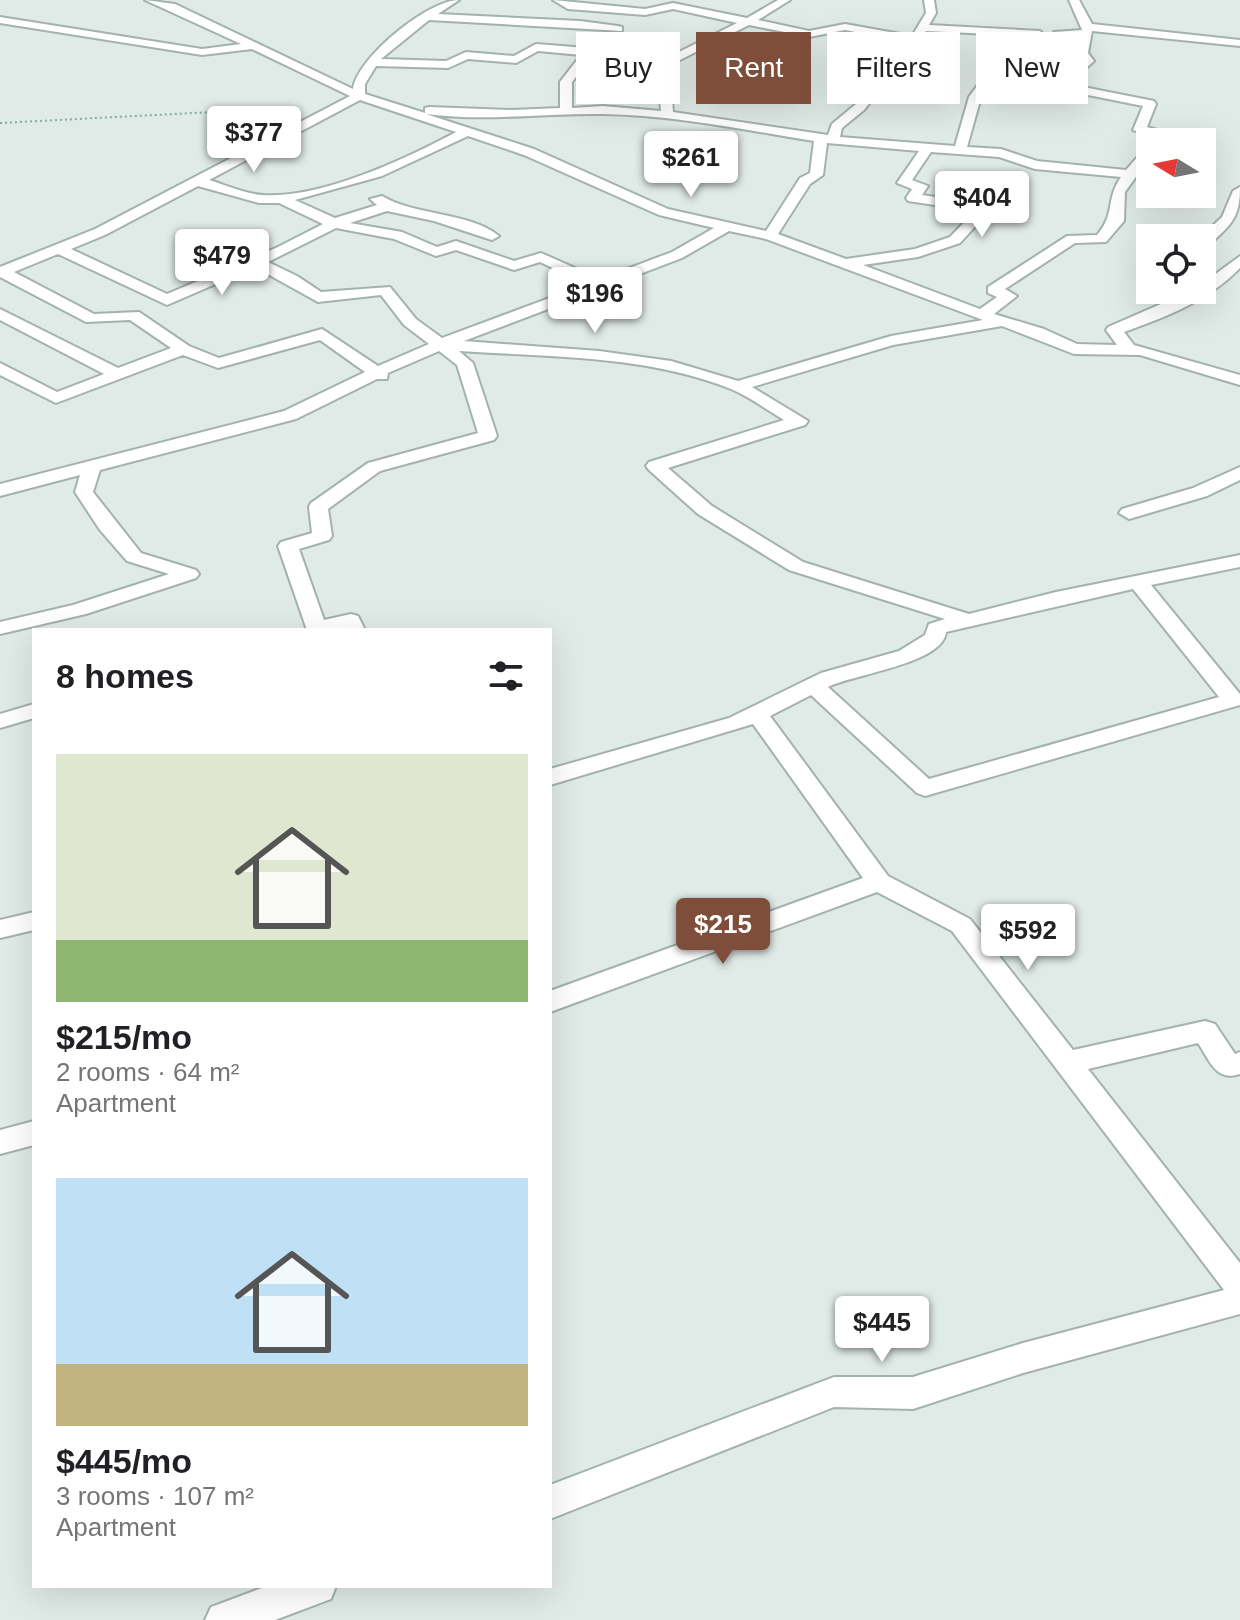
<!DOCTYPE html>
<meta charset="utf-8">
<style>
body{margin:0;font-family:Arial,sans-serif;background:#f6f6f6;color:#202124;height:100vh;display:flex;flex-direction:column;font-size:30px;white-space:nowrap}
*{box-sizing:border-box;margin:0}
p{font-size:26px;color:#757577}
.icon{flex:none;width:44px;height:44px;fill:none;stroke:currentColor;stroke-width:2;stroke-linecap:round;stroke-linejoin:round}
.map{position:relative;flex:1;overflow:hidden}
.drawer{position:absolute;left:32px;top:628px;width:520px;height:960px;display:flex;flex-direction:column;background:#fff;border-radius:0px;box-shadow:0 8px 32px #0002}
.drawer>*{flex:none}
.guide{position:absolute;left:576px;top:32px;width:544px;height:72px;display:flex;gap:16px}
.needle{width:52px;rotate:280deg}
.fabs{position:absolute;left:1136px;top:128px;display:grid;gap:16px}
.fabs a{display:grid;place-items:center;width:80px;height:80px;border-radius:0px;background:#fff;box-shadow:0 8px 32px #0002;font-size:40px}
.price{position:absolute;translate:-50% -68px;padding:0 18px;border-radius:8px;background:#fff;color:#222;font-size:26px;line-height:52px;filter:drop-shadow(0 2px 4px #0008)}
.price::after{content:'';position:absolute;left:50%;top:48px;width:24px;height:18px;margin-left:-12px;background:inherit;clip-path:polygon(0 0,100% 0,50% 100%)}
.price.selected{background:#7e4e3b;color:#fff}
ul{padding:0;list-style:none}
li{display:grid;align-content:center;gap:16px;height:424px;padding:0 24px}
li span{display:grid;place-items:center;height:248px;border-radius:0px;color:#555}
li>.icon{margin-inline-start:auto}
span .icon{width:144px;height:144px;fill:#fffc;stroke-width:1}
li b{font-size:34px}
h2{display:flex;justify-content:space-between;align-items:center;height:96px;padding:0 24px;font-size:34px}
.pill{padding:0 28px;border-radius:0px;background:#fff;box-shadow:0 8px 32px #0002;font-size:28px;line-height:72px}
.pill.selected{background:#7e4e3b;color:#fff}
.map>svg:first-child{display:block}
</style>
<div class="map">
<svg width="1240" height="1620" viewBox="0 0 1240 1620">
<rect width="100%" height="100%" fill="#e0eae6"/>
<g fill="none" stroke-linecap="round" stroke-linejoin="round">
<g stroke="#a3b2ad" stroke-width="4">
<path id="minor" d="M145 0 175 4 353 89C357 58 428 0 459 0L438 14 580 21 618 26 622 27V31L429 20 381 59 446 61 466 52 514 56 536 44 587 48 595 42 601 45 572 82V108L603 106 661 111 659 85 669 57 737 23 673 9 645 15 568 9 553 0 645 9 673 3 747 18 778 0H790L758 20 809 31 845 24 912 36 926 13 924 0H934L936 13 929 25 1040 31 1042 33 1036 36 926 31 864 110 842 128 840 137 955 146 969 97 1007 45 1051 44 1054 32 1082 30 1069 0H1079L1092 24 1240 40V46L1092 31 1088 53 1094 61 1068 84 1154 101 1156 104 1147 127 1167 133 1161 142H1150V157L1125 192 1124 221 1106 242 1075 243 1005 289 1017 296 994 314 1044 329 1077 344 1117 345 1106 330 1108 327 1193 290H1202V284L1240 256V268C1208 301 1166 317 1124 332L1134 345 1240 375V385L1140 355 1074 354 1002 326 893 345 752 387 808 421 805 425 668 468 712 506 803 562 969 614 1056 592 1240 555V567L1151 585 1240 694V705L925 796 917 793 811 695 770 716 888 876 970 919 1073 1050 1205 1021 1215 1024 1235 1054 1240 1052V1074C1216 1082 1210 1061 1198 1043L1088 1069 1240 1263V1314L1023 1373 913 1409 834 1407 550 1519V1485L834 1377H913L1023 1343 1224 1290 952 931 877 892 550 1012V991L863 878 753 724 550 785V769L729 718 821 673 899 651 925 635 929 624 945 619 789 570 698 514 649 470 646 466 649 462 784 420C767 410 750 397 731 389 647 355 548 357 459 351L473 363 497 436 494 440 380 471 328 509 332 536 329 540 299 549 324 620 351 614 358 616 365 630H307L278 546 281 542 312 533 309 507 311 503 368 463 478 433 457 365 439 351 388 373 387 379H377L296 419 100 470 93 492 141 553 196 570 199 574 196 578 86 614 0 634V622L73 605 169 574 127 561 100 530 75 492 80 475 0 496V484L284 411 365 372 320 340 218 368 183 355 56 403 0 375V363L57 392 104 374 0 320V309L118 368 171 348 130 320 86 322 0 277V267L95 229 350 96 252 49 202 55 0 23V17L202 49 241 44ZM749 25 809 37 845 30 907 42 856 104 832 124 828 135 673 112 671 85 678 61ZM1063 37H1080L1076 53 1082 60 1057 80 1058 89 1143 106 1133 130 1152 136 1149 144 1126 170 1037 161 1001 149 967 147 981 97 1014 50H1060ZM538 51 581 55 560 82V108L512 110 429 107 425 108V113L365 94V84L376 66 448 68 468 59 516 63ZM360 100 456 132C406 159 320 199 263 195 245 194 226 185 209 180ZM426 114C485 122 544 113 603 114 673 115 745 130 814 141L810 173 800 178 766 231 668 209 534 149ZM468 136 524 155 659 215 714 228 672 252 600 279 541 253 514 261 456 241 437 247 402 232 350 223 387 211 434 221 492 240 499 236C470 212 415 216 382 196L370 199 377 205 335 218 295 200 382 176ZM827 143 919 151 897 183 912 189 906 198 908 201 975 211 950 237 915 249 846 259 778 234 810 184 823 175ZM931 152 999 157 1035 169 1121 177C1105 200 1116 213 1097 235L1067 236 988 287V293L997 297 980 309 863 265 918 257 960 243 992 208 985 204 922 195 928 186 912 180ZM198 186 259 203H279L323 224 278 247 167 294 71 249 105 235ZM336 228 394 239 436 256 456 250 514 270 540 262 587 284 442 338 416 319 390 287 321 292 297 276 268 262ZM729 231 766 239 983 320 891 336 738 381 671 361 599 351 464 341 682 258ZM58 254 167 305 255 267 318 302 381 295 404 325 429 344 378 366 322 329 219 358 189 346 139 312 94 314 14 272ZM1133 589 1219 697 929 779 828 687C853 674 943 664 946 632Z
M1240 187C1240 220 1230 225 1207 247L1202 248 1200 238 1222 217 1233 191Z
M1240 467V480L1207 496 1129 519 1119 513 1122 509 1193 488Z
M34 704V718L0 728V714Z
M34 912V930L0 938V920Z
M34 1121V1145L0 1154V1130Z
M267 1586H336L331 1599 275 1620H205L211 1607Z"/>
</g>
<path stroke="#80aea2" stroke-width="2" stroke-dasharray="2 3" stroke-linecap="butt" d="M0 123 291 108"/>
<use href="#minor" fill="#fff" fill-rule="evenodd"/>
</g>
</svg>
<div class="fabs">
<a><svg class="needle" viewBox="-14 -14 28 28"><path d="M0-13l5 13h-10z" fill="#e53935"/><path d="M0 13l5-13h-10z" fill="#757577"/></svg></a>
<a><svg class="icon" aria-label="locate" viewBox="0 0 24 24"><circle cx="12" cy="12" r="6"/><path d="M12 2v4M12 18v4M2 12h4M18 12h4"/></svg></a>
</div>
<b class="price" style="left:254px;top:174px">$377</b>
<b class="price" style="left:691px;top:199px">$261</b>
<b class="price" style="left:982px;top:239px">$404</b>
<b class="price" style="left:222px;top:297px">$479</b>
<b class="price" style="left:595px;top:335px">$196</b>
<b class="price selected" style="left:723px;top:966px">$215</b>
<b class="price" style="left:1028px;top:972px">$592</b>
<b class="price" style="left:882px;top:1364px">$445</b>
<div class="guide">
<a class="pill">Buy</a>
<a class="pill selected">Rent</a>
<a class="pill">Filters</a>
<a class="pill">New</a>
</div>
<section class="drawer">
<h2>8 homes<svg class="icon" aria-label="filters" viewBox="0 0 24 24"><path d="M4 7h16M4 17h16"/><circle cx="9" cy="7" r="2"/><circle cx="15" cy="17" r="2"/></svg></h2>
<ul>
<li><span style="background:linear-gradient(#dfe7d0 75%,#8fb573 0)"><svg class="icon" aria-label="home" viewBox="0 0 24 24"><path d="M3 11l9-7 9 7M6 9v11h12V9"/></svg></span><div><b>$215/mo</b><p>2 rooms · 64 m²</p><p>Apartment</p></div></li>
<li><span style="background:linear-gradient(#bfe0f5 75%,#c2b280 0)"><svg class="icon" aria-label="home" viewBox="0 0 24 24"><path d="M3 11l9-7 9 7M6 9v11h12V9"/></svg></span><div><b>$445/mo</b><p>3 rooms · 107 m²</p><p>Apartment</p></div></li>
</ul>
</section>
</div>
